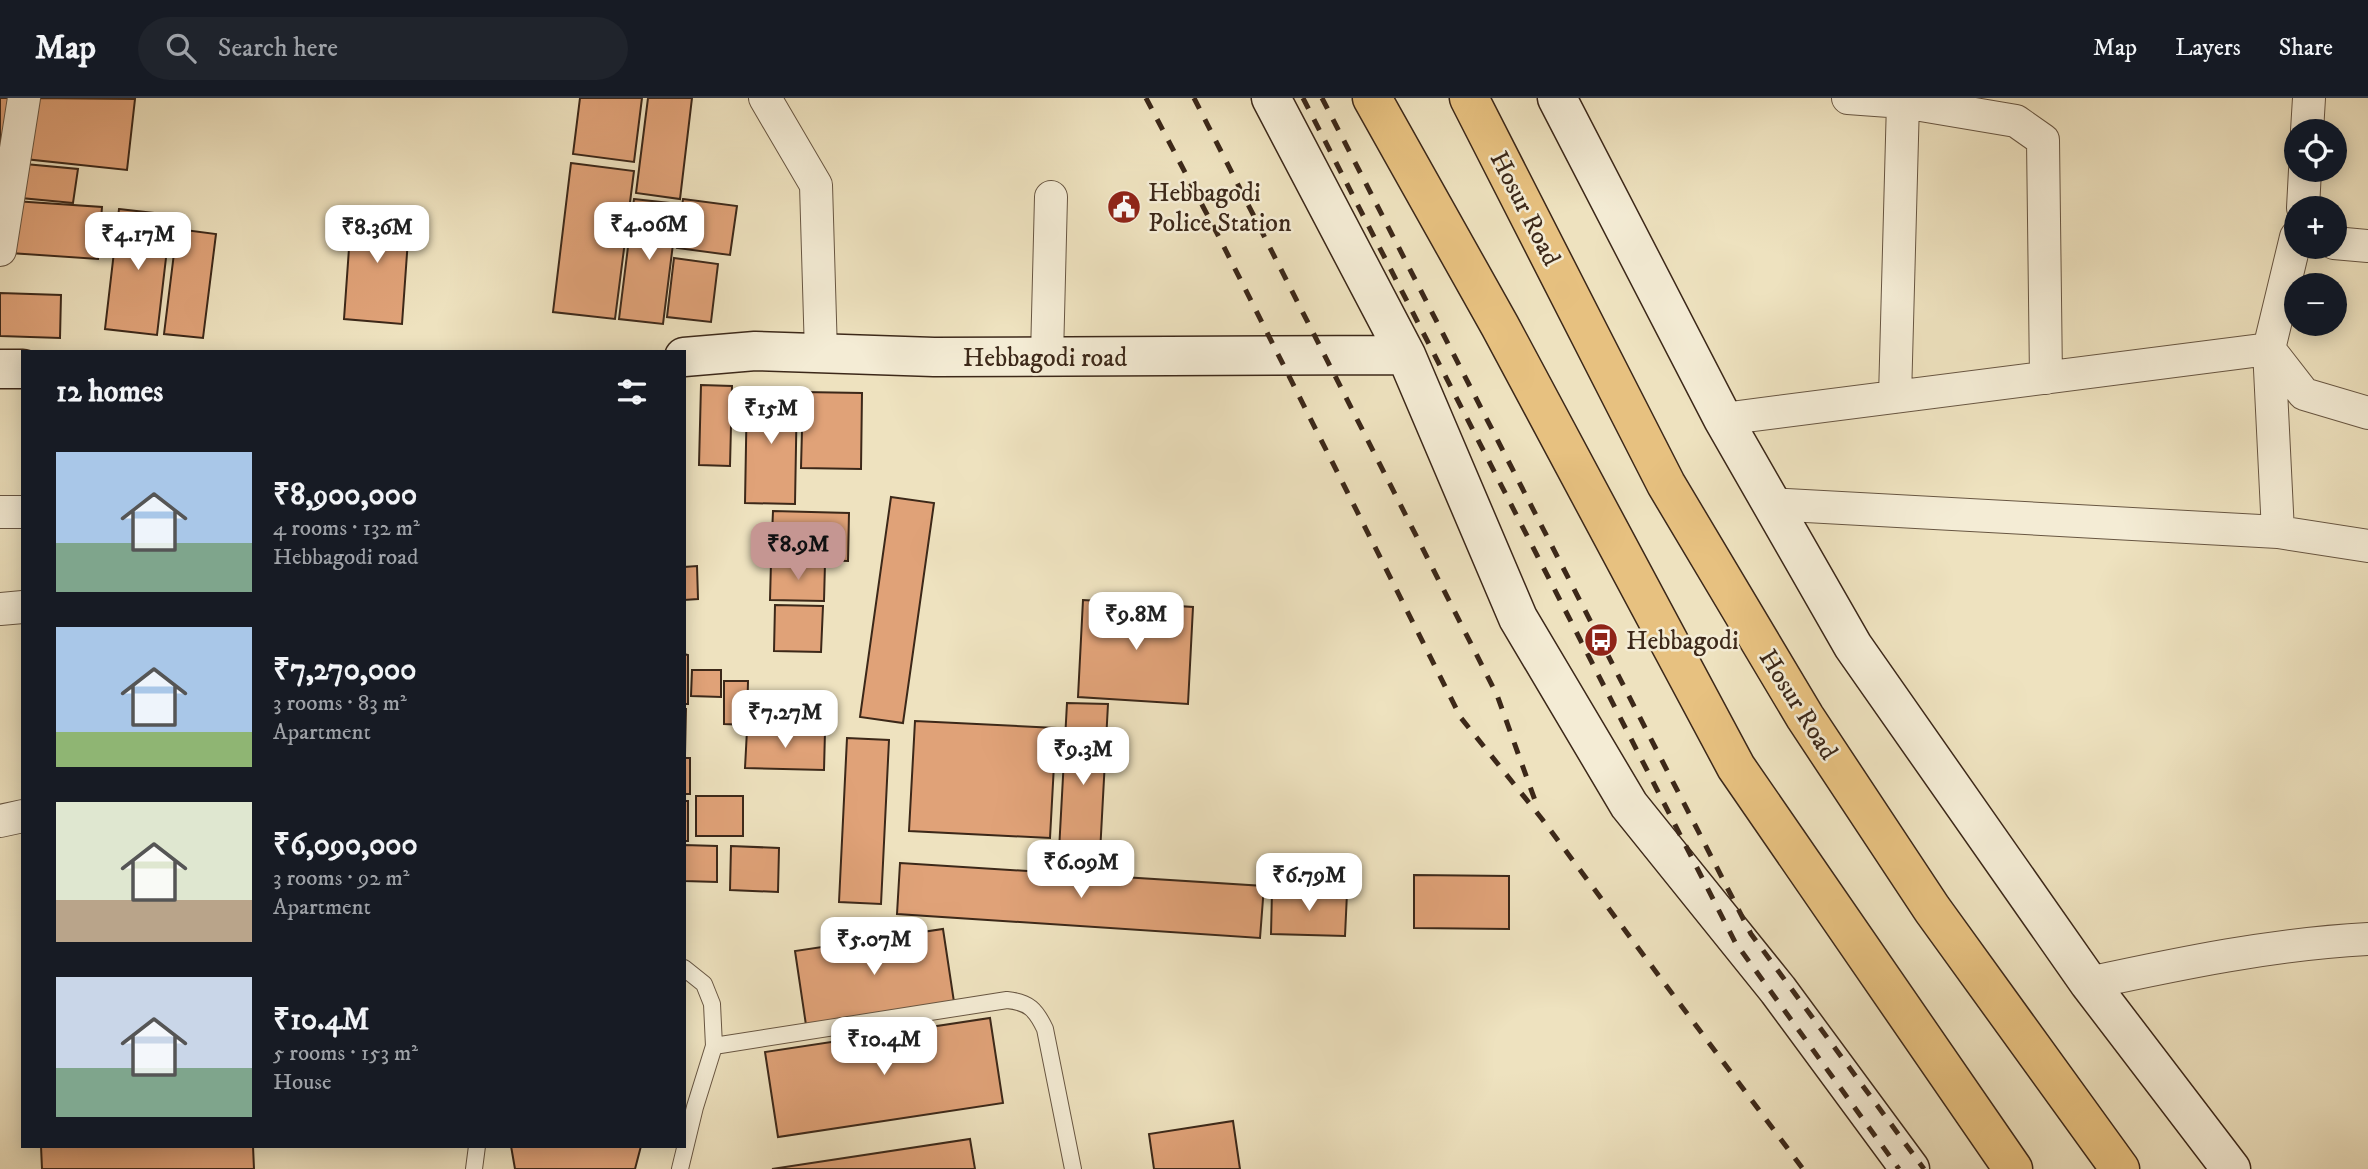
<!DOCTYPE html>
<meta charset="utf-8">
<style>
body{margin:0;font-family:"IM FELL DW Pica",serif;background:#20242c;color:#f1f3f6;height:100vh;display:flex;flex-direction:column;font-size:26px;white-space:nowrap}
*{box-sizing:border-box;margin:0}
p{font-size:23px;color:#9ea1a6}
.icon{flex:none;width:38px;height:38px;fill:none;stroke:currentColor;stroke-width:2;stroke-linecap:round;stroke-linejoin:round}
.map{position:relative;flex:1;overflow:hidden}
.drawer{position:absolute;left:21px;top:252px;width:665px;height:798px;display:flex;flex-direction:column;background:#171b24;border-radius:0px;box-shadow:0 4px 18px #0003}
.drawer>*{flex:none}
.fabs{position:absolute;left:2284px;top:21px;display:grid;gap:14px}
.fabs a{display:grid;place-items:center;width:63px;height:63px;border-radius:50%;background:#171b24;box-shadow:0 4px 18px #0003;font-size:35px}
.price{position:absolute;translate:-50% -60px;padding:0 16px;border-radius:14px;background:#fff;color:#222;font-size:23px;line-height:46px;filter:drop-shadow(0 2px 4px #0008)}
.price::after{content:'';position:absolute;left:50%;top:42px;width:21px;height:16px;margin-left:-10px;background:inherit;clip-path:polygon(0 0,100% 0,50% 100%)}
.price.current{background:#c59692;color:#111}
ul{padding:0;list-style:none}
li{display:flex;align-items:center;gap:21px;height:175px;padding:0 35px}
li span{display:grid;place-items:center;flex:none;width:196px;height:140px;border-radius:0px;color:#555}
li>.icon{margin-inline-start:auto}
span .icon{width:84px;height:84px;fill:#fffc;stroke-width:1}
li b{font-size:30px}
h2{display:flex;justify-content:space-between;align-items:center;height:84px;padding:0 35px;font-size:30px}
header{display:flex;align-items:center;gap:42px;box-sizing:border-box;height:98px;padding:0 35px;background:#171b24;border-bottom:2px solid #363941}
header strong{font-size:33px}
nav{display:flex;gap:38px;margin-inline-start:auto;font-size:24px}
.search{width:490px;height:63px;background:#20242c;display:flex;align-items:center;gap:18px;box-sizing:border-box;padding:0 24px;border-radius:38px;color:#9ea1a6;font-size:26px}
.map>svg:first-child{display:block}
</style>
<header>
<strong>Map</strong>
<div class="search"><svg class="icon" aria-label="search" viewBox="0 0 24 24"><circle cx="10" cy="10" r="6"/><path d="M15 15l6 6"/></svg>Search here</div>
<nav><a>Map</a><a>Layers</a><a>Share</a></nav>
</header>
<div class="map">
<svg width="2368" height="1071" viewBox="0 0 2368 1071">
<rect width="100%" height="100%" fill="#eee2bf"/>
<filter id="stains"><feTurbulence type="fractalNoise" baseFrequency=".00286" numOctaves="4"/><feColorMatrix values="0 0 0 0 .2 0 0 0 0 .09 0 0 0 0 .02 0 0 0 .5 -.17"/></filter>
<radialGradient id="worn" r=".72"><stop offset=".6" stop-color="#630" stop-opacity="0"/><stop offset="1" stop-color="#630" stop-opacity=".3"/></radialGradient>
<path fill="#e0a278" stroke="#3c2819" stroke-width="2" d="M0 0H15L0 55Z
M32 0 135 1 127 72 25 61Z
M580 0H642L634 64 573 56Z
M648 0H692L680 101 636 95Z
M571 65 634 73 615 221 553 214Z
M25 66 78 71 73 105 21 100Z
M634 101 678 106 663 226 619 221Z
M683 101 737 108 730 157 677 150Z
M14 103 102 109 98 161 10 155Z
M352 108 410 113 402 226 344 221Z
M119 111 171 117 157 237 105 231Z
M177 131 216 136 203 240 164 236Z
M674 160 718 166 711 224 667 219Z
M0 195 61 197 60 240 0 238Z
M701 287 732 288 730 368 699 367Z
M747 290 797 291 795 406 745 405Z
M803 294 862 295 861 371 801 370Z
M891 399 934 405 903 625 860 619Z
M773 413 849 415 848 463 771 461Z
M771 464 825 465 824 503 770 502Z
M697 468 698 501 684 502V469Z
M1083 502 1193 509 1188 606 1078 599Z
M775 507 823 508 821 554 774 553Z
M684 556 688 557V606H684Z
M692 572H721V599L691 598Z
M724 583H748L747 627 724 626Z
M1067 605 1108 606 1099 774 1058 771Z
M684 611H686L685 657H684Z
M915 623 1056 630 1050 740 909 733Z
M747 632 825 633 824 672 745 670Z
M847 640 889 642 881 806 839 804Z
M684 660H690V696H684Z
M696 698H743V738H696Z
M684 703H688V743H684Z
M684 747 717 748V784L684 783Z
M731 748 779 750 778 794 730 792Z
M900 765 1264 788 1260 840 897 816Z
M1414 777 1509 778V831L1414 830Z
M1272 793 1347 795 1345 838 1271 836Z
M943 831 954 904 806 927 795 853Z
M990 920 1003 1005 778 1039 765 954Z
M1233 1023 1240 1071H1154L1149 1036Z
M970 1041 975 1071H772Z
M41 1048H253L254 1071H42Z
M511 1048H641L635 1071H515Z"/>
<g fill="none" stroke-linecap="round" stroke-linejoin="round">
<g stroke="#685642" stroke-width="18">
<path id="lane" d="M714 948 1007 902C1029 904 1036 912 1045 931L1073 1071
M474 1071 477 1048
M680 1071 695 1009 714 948 712 906 704 886 684 870"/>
</g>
<g stroke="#685642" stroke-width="34">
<path id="street" d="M765 0 816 87 821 255
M1848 0 1903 4 1895 299
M1903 4 2016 23 2043 42 2046 280
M2307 33 2309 0
M2303 110 2305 72
M2296 139 2269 251 2304 296 2368 315
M2334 145 2368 148
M0 152 24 0
M1047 258 1051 99
M1723 321 2269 251 2278 434
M1770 406 2278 434 2368 448
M0 414H23
M0 511 23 509
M0 723 23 718
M2089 885C2182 865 2273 846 2368 841"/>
</g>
<g stroke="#3c2819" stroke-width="41">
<path id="secondary" d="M1271 0 1406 257 1518 520 1629 707 1778 892 1910 1071
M1557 0 1723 321 1853 548 2089 885 2231 1071
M684 259 755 253 934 259 1406 257
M0 271H23"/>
</g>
<g stroke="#3c2819" stroke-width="41">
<path id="highway" d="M1372 0 1500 228 1736 669 2013 1071
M1469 0 1666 386 1805 619 1932 811 2120 1071"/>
</g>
<use href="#lane" stroke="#f4ecd5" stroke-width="16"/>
<use href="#street" stroke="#f4ecd5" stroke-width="32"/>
<use href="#secondary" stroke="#f4ecd5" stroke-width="38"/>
<use href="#highway" stroke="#e7c180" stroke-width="38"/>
<path stroke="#3c2819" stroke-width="5" stroke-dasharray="12 12" stroke-linecap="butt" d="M1146 0 1220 141 1461 620 1542 721 1803 1071
M1194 0 1497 597 1537 708
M1303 0 1735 844 1899 1071
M1322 0 1751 836 1924 1071"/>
</g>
<defs>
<g id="civic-disc" transform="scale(1.75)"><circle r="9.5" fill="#8f2418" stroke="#f4ecd5"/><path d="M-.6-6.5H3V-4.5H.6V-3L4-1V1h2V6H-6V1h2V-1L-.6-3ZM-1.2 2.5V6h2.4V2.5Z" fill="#fff"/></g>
<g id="bus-disc" transform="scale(1.75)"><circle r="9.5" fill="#8f2418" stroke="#f4ecd5"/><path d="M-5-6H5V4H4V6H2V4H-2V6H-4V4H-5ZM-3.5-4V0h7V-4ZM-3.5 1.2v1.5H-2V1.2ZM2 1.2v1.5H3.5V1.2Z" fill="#fff"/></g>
</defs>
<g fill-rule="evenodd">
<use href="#civic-disc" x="1124" y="109"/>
<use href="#bus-disc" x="1601" y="542"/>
</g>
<g text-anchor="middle" stroke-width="5" stroke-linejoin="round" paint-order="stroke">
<g font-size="26" fill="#3c2819" stroke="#f4ecd5" text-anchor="start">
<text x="1148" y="103">Hebbagodi<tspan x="1148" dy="30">Police Station</tspan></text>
<text x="1626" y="551">Hebbagodi</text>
</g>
<g font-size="26" fill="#3c2819" stroke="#f4ecd5">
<text transform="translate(1526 110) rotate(63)" y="9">Hosur Road</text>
<text x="1045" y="268">Hebbagodi road</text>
<text transform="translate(1799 606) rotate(58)" y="9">Hosur Road</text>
</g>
</g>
<rect width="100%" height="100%" filter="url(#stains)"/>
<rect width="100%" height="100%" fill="url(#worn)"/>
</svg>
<div class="fabs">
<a><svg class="icon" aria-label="locate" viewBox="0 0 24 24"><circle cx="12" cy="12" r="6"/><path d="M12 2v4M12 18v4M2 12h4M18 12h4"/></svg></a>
<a>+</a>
<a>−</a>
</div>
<b class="price" style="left:649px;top:164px">₹4.06M</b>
<b class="price" style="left:377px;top:167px">₹8.36M</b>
<b class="price" style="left:138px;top:174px">₹4.17M</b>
<b class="price" style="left:771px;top:348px">₹15M</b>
<b class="price current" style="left:798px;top:484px">₹8.9M</b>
<b class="price" style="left:1136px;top:554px">₹9.8M</b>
<b class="price" style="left:785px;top:652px">₹7.27M</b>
<b class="price" style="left:1083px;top:689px">₹9.3M</b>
<b class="price" style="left:1081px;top:802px">₹6.09M</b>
<b class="price" style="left:1309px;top:815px">₹6.79M</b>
<b class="price" style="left:874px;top:879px">₹5.07M</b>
<b class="price" style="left:884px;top:979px">₹10.4M</b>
<section class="drawer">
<h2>12 homes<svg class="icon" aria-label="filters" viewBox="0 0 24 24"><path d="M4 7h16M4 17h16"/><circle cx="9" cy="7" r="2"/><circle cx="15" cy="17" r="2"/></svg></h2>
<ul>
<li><span style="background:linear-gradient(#a9c7e8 65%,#7fa58c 0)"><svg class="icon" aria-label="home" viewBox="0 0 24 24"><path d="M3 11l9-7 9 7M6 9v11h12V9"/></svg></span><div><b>₹8,900,000</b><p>4 rooms · 132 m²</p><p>Hebbagodi road</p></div></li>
<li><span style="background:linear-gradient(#a9c7e8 75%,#8fb573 0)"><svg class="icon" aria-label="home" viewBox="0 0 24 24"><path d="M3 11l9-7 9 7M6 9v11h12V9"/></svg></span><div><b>₹7,270,000</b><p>3 rooms · 83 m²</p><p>Apartment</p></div></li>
<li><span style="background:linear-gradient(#dfe7d0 70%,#b9a48a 0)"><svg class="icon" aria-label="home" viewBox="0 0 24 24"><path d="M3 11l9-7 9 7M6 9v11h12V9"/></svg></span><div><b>₹6,090,000</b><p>3 rooms · 92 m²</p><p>Apartment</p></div></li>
<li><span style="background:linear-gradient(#c9d6e8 65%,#7fa58c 0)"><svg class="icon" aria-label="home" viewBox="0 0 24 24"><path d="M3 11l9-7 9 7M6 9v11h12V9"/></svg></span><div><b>₹10.4M</b><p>5 rooms · 153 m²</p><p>House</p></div></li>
</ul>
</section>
</div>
